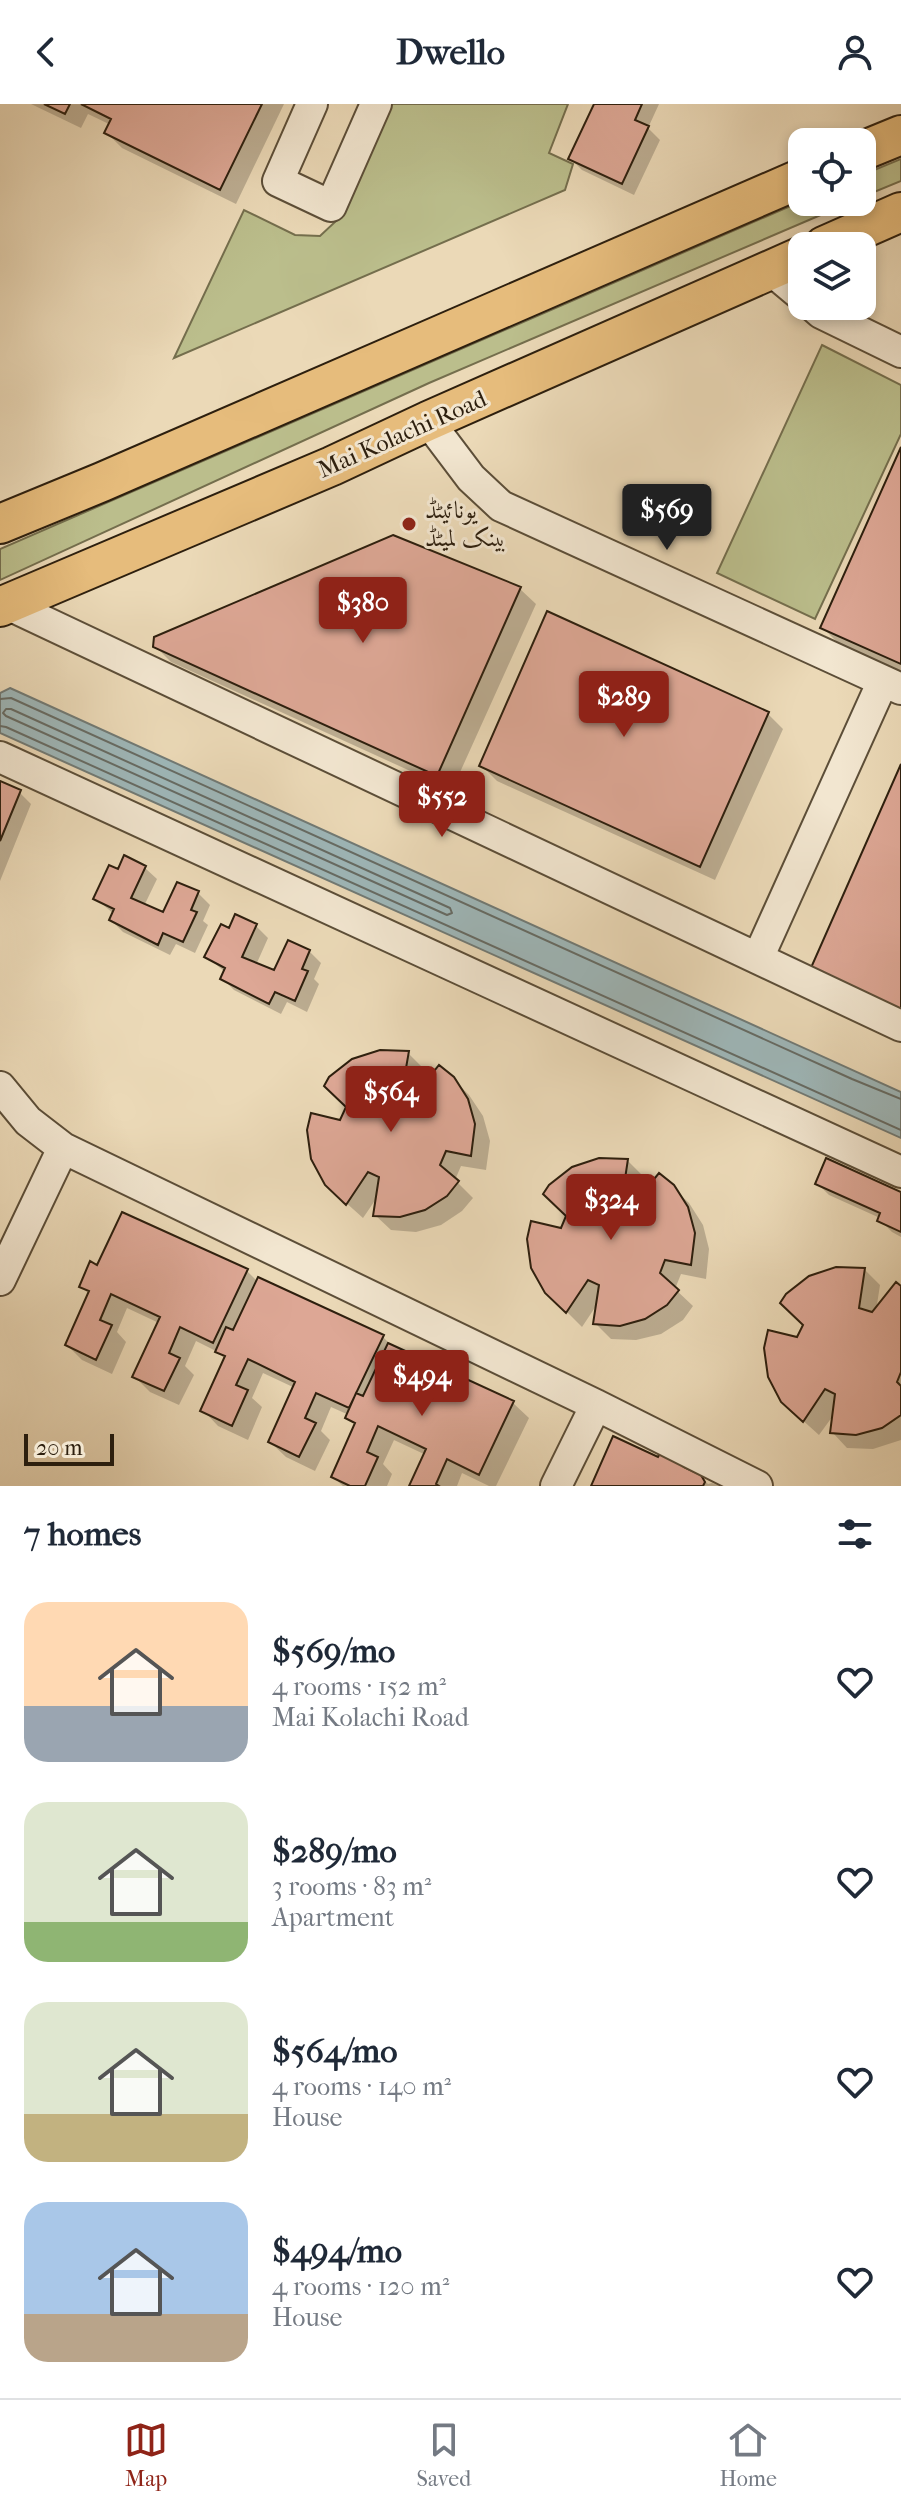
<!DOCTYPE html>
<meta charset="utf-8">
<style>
body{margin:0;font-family:"IM FELL French Canon",Amiri,serif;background:#f2f2f3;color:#1f2937;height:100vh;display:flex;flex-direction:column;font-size:30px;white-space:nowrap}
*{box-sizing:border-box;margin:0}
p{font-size:26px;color:#747a83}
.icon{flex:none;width:44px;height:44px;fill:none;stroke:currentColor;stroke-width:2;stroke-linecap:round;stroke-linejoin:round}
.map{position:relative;height:1382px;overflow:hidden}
.side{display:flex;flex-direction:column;background:#fff;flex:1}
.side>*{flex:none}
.tools{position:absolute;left:788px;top:24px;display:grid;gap:16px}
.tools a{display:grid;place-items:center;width:88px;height:88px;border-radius:16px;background:#fff;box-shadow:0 4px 12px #0003;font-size:40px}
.scale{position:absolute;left:24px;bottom:20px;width:90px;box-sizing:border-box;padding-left:8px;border:4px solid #2d1f0e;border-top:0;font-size:22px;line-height:28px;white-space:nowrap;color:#2d1f0e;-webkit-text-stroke:6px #f2e6d0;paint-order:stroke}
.price{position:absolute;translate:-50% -68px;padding:0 18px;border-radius:8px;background:#8f2418;color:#fff;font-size:26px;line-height:52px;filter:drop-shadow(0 2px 4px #0008)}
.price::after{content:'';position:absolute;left:50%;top:48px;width:24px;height:18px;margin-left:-12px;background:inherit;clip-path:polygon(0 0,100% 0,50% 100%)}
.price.selected{background:#222;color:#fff}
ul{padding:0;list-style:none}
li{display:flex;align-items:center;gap:24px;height:200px;padding:0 24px}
li span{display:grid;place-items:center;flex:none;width:224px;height:160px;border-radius:24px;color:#555}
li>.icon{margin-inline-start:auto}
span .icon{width:96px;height:96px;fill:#fffc;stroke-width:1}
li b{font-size:34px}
h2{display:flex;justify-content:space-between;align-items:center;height:96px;padding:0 24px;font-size:34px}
header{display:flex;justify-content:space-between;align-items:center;height:104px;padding:0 24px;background:#fff;font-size:36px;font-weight:800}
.dock{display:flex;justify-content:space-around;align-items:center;height:112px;border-top:2px solid #e0e1e3;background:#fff;font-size:22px;color:#747a83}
.dock a{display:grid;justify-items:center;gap:4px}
.dock .selected{color:#8f2418}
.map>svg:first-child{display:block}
</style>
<header><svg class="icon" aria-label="back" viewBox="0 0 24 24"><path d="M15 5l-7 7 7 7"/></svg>Dwello<svg class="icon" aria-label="person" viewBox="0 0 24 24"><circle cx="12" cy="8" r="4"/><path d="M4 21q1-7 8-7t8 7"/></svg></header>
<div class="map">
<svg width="901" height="1382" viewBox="0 0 901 1382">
<rect width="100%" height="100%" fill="#ebd9b7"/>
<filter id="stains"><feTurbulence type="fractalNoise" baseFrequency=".0025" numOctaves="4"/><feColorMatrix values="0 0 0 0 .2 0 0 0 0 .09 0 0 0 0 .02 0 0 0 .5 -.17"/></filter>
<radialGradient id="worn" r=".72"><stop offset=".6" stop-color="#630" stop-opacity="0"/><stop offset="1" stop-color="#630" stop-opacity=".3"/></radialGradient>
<path fill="#bbbe8c" stroke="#746e4d" stroke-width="2" d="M386 0H568L549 49 573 60 565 86 174 254 244 106 295 131 320 132 335 118Z
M901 55V77L862 93V71Z
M802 97 851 98 429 279 0 476V445Z
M822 241 901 281V330L815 515 717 469Z"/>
<path fill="#9eb7b9" stroke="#717a75" stroke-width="2" d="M10 584 901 988V1034L0 629V589Z"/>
<path fill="#0003" d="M31 0H284L236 100 122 44 107 29 111 21 88 10 81 24Z
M596 0H659L648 24 660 36 634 91 582 66 570 54Z
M901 348V567L838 539 823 524Z
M393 433 520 485 536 500 452 686 171 558 155 542Z
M768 610 783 625 715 776 497 677 481 661Z
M0 679 19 688 31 700 0 777Z
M145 764 157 775 144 802 164 811 198 789 210 801 203 817 208 821 195 849 176 840 170 851 123 828 111 816 114 810 95 794 119 768Z
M256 822 268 834 256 861 275 869 309 847 321 859 314 875 319 880 307 908 287 898 281 910 234 886 222 874 225 868 207 853 230 827Z
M408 949 423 964 419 989 452 974 469 991 483 1012 490 1037 486 1066 461 1062 455 1076 473 1094 462 1107 441 1121 416 1128 391 1126 375 1111 378 1092 363 1114 343 1096 341 1018Z
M628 1057 643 1072 639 1097 672 1083 689 1099 703 1121 709 1145 706 1175 681 1170 675 1185 693 1202 683 1216 661 1230 636 1236 611 1235 595 1219 598 1199 582 1223 547 1188 562 1126Z
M817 1079 901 1090V1133L892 1128 880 1116V1114L829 1091Z
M123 1110 247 1167 258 1178 383 1233 394 1244 513 1299 529 1314 496 1382H489L462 1369 457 1382H411L426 1351 394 1336 383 1360 392 1370 387 1382H343L333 1373 356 1322 348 1314 349 1311 331 1303 321 1327 330 1336 315 1367 286 1353 270 1338 295 1284 263 1269 252 1294 262 1303 248 1336 218 1322 203 1306 225 1255 218 1248 196 1237 185 1262 194 1271 179 1301 150 1288 134 1272 159 1219 127 1204 117 1228 126 1238 112 1270 82 1256 67 1241 89 1190 81 1182 98 1163Z
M865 1166 880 1181 876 1207 901 1185V1336L873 1345 847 1344 832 1328 835 1309 819 1331 799 1313 798 1235Z
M659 1356 686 1358 708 1380 712 1379 720 1382H593Z"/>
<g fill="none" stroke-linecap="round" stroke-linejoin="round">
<path stroke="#666b64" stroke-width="2" d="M0 595 11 594 852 975 901 995
M6 605H11L450 804 452 809 447 811 6 612 3 609Z
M0 622 6 623 901 1026"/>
</g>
<path fill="#dda795" stroke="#2d1f0e" stroke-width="2" d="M44 0H70L65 10Z
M81 0H262L220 86 104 29 111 15Z
M594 0H642L635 16 649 22 622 80 568 55Z
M901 343V560L820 524Z
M393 431 521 483 437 672 153 543 154 533Z
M547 507 769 608 700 763 479 662Z
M901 660V906L810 866Z
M0 677 21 686 0 737Z
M124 751 146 762 131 794 163 808 177 778 199 787 191 806 197 808 183 838 163 829 158 841 109 816 114 805 93 795 109 761 118 765Z
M235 810 257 820 242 853 274 866 288 836 310 846 302 865 308 867 295 897 275 888 269 900 220 875 225 864 204 853 221 820 229 824Z
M380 946 409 947 402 987 415 991 439 961 454 973 468 995 475 1020 471 1052 446 1047 440 1061 459 1077 447 1092 425 1106 400 1113 373 1112 379 1073 368 1068 346 1101 325 1081 311 1055 307 1026 311 1009 340 1016 346 1003 324 982 329 973 352 955Z
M599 1054 628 1055 622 1095 634 1100 659 1069 674 1081 688 1103 695 1129 691 1161 665 1156 660 1169 679 1186 667 1201 645 1215 620 1222 593 1220 599 1181 588 1176 566 1209 545 1189 531 1164 527 1135 531 1117 561 1124 566 1112 543 1090 549 1081 572 1063Z
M826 1054 901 1088V1128L877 1117 880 1109 815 1080Z
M122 1108 248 1165 213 1239 180 1223 169 1249 180 1254 164 1287 132 1273 160 1213 111 1190 100 1216 112 1221 96 1256 65 1241 89 1187 79 1183 90 1157 97 1161Z
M836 1163 865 1164 859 1204 872 1208 896 1178 901 1182V1268L897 1278 901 1282V1311L882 1324 856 1331 830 1329 835 1290 825 1285 803 1318 781 1298 768 1273 764 1244 768 1226 797 1233 803 1221 780 1199 786 1190 809 1172Z
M258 1173 384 1231 349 1304 316 1289 305 1314 316 1319 299 1353 268 1338 295 1278 248 1255 236 1281 248 1286 232 1322 200 1307 225 1252 215 1248 226 1223 233 1226Z
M388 1239 514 1297 479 1371 447 1355 436 1380 439 1382H409L426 1345 378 1322 367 1348 378 1353 365 1382H350L331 1373 355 1319 345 1314 356 1289 363 1292Z
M613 1332 658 1353 662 1346 687 1357 684 1363 701 1371 705 1378 703 1382H591Z"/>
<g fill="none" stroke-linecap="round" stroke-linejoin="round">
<g stroke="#5c4e38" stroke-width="34">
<path id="minor" d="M312 0 278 77 331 102 376 0
M771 166 802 192
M813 202 821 209 901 248
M428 317 471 374 501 402 901 585
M7 500 901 922
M0 653 901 1068
M758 854 883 577
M0 983 28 1017 63 1044 596 1301 757 1382
M0 1176 63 1044
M556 1382 596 1301"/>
</g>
<g stroke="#2d1f0e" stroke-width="42">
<path id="major" d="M862 47 901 31
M824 142 901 108
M0 420 102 378 802 74
M0 503 332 362 428 317 802 152"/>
</g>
<use href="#minor" stroke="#f2e6d0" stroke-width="30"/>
<use href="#major" stroke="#e6bc7c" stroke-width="38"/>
</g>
<circle fill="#8f2418" stroke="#f2e6d0" stroke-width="3" cx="409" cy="420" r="8"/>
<g text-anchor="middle" stroke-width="6" stroke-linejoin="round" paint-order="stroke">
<g font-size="24" fill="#2d1f0e" stroke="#f2e6d0">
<text transform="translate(402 330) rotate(-24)" y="8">Mai Kolachi Road</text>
</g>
<g font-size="24" fill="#2d1f0e" stroke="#f2e6d0" text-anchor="start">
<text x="425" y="414">یونائیٹڈ<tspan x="425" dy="28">بینک لمیٹڈ</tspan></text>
</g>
</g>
<rect width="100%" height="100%" filter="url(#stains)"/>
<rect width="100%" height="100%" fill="url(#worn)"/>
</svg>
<div class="tools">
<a><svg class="icon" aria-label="locate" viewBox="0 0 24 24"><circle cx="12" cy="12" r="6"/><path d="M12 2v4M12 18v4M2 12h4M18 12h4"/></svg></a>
<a><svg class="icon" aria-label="layers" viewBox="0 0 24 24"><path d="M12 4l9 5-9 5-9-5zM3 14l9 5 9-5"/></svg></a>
</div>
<div class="scale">20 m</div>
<b class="price selected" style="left:667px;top:448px">$569</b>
<b class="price" style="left:363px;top:541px">$380</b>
<b class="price" style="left:624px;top:635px">$289</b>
<b class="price" style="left:442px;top:735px">$552</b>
<b class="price" style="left:391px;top:1030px">$564</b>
<b class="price" style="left:611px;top:1138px">$324</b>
<b class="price" style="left:422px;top:1314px">$494</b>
</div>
<section class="side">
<h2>7 homes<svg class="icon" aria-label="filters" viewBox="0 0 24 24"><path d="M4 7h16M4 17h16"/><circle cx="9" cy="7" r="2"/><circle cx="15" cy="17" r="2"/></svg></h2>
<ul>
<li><span style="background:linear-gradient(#ffd9b3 65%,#9aa5b1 0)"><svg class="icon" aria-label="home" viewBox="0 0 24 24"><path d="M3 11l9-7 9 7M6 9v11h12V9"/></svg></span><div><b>$569/mo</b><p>4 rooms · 152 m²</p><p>Mai Kolachi Road</p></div><svg class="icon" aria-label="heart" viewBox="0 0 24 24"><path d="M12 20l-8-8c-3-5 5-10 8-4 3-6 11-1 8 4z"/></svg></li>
<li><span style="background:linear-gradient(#dfe7d0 75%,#8fb573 0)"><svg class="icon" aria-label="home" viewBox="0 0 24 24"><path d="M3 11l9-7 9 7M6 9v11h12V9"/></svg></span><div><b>$289/mo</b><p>3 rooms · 83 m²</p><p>Apartment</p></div><svg class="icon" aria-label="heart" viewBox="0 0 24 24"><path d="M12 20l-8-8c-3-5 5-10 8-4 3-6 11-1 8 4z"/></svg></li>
<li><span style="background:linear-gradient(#dfe7d0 70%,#c2b280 0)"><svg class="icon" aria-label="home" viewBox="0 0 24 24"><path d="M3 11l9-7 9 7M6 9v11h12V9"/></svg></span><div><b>$564/mo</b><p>4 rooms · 140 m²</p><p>House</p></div><svg class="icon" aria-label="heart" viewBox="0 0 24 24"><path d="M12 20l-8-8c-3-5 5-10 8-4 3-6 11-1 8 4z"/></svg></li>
<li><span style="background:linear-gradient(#a9c7e8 70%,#b9a48a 0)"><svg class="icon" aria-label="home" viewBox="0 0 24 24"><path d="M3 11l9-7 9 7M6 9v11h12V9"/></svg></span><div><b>$494/mo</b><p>4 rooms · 120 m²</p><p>House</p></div><svg class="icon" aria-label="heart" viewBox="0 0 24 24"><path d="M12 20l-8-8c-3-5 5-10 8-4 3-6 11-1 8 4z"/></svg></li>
</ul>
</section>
<nav class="dock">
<a class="selected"><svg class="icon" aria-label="map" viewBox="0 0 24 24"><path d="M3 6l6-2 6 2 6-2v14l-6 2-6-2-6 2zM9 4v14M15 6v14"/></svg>Map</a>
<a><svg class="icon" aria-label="saved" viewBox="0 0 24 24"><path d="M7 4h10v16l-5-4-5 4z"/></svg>Saved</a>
<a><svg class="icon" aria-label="home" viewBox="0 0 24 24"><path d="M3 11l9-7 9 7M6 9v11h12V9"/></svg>Home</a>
</nav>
